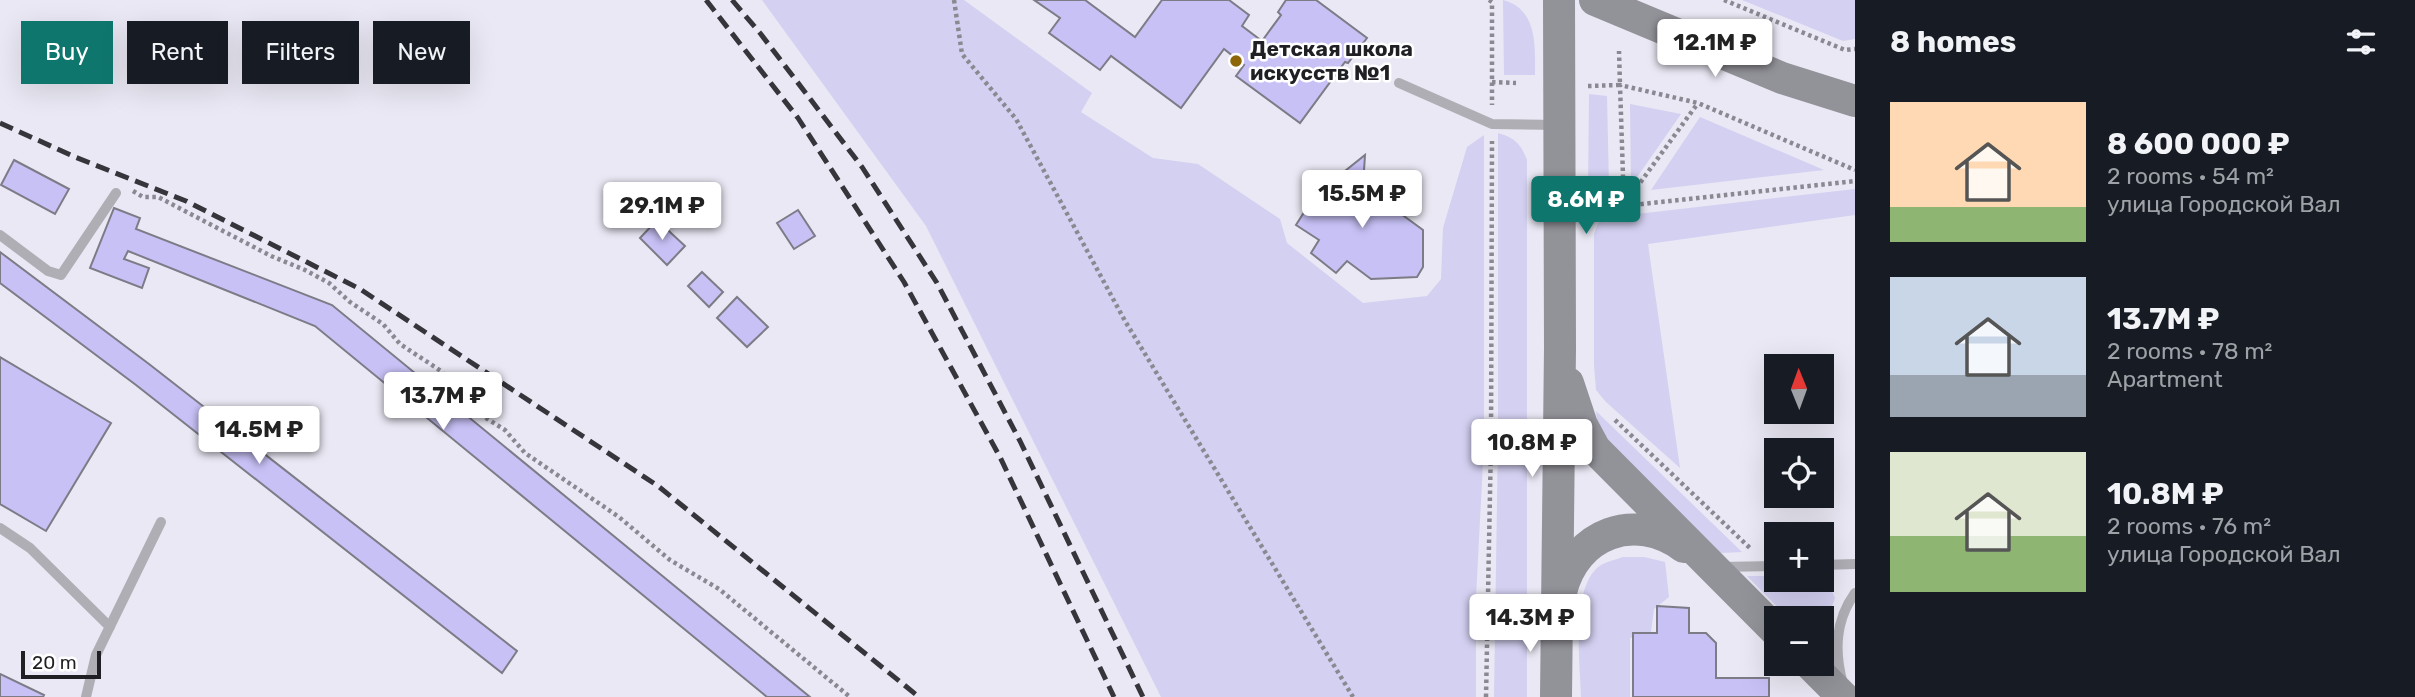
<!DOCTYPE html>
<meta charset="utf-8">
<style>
body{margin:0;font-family:Rubik,sans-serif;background:#20242c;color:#f1f3f6;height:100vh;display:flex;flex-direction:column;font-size:26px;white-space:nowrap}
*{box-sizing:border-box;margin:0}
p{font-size:23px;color:#9ea1a6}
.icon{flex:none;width:38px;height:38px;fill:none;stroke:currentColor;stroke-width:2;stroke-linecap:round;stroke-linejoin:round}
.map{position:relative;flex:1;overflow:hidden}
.drawer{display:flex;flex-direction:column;background:#171b24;width:560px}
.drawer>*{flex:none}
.banner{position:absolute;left:21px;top:21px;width:665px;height:63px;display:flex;gap:14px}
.needle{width:46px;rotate:359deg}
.fabs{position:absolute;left:1764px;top:354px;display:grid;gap:14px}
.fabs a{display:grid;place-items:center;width:70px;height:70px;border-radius:0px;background:#171b24;box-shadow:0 7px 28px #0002;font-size:35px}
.scale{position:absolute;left:21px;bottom:18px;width:80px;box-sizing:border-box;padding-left:7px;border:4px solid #201f24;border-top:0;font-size:19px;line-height:24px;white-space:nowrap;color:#201f24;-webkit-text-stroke:5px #fff;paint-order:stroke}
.price{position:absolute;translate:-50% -60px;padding:0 16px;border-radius:7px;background:#fff;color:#222;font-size:23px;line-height:46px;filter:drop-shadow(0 2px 4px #0008)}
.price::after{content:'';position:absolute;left:50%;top:42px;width:21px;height:16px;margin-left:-10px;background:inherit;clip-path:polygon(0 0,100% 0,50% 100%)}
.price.current{background:#0f766e;color:#fff}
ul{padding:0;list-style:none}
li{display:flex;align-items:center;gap:21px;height:175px;padding:0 35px}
li span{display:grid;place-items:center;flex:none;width:196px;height:140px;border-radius:0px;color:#555}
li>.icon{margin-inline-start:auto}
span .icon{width:84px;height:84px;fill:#fffc;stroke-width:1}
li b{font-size:30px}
h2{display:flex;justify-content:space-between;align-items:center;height:84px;padding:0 35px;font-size:30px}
.chip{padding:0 24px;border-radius:0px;background:#171b24;box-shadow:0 7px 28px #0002;font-size:24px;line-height:63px}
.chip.current{background:#0f766e;color:#fff}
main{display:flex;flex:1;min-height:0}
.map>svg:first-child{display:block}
</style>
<main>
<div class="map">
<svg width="1855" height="697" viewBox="0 0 1855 697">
<rect width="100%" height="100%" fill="#e9e8f4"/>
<path fill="#d3d0f1" d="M762 0H964L1092 93 1081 112 1153 158 1198 164 1280 219 1287 243 1363 303 1427 296 1441 279 1443 228 1467 147 1484 135V443L1476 597V697H1161L926 226Z
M1503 0C1538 9 1535 47 1535 75H1504Z
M1742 0H1855V39L1843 41Z
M1589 94 1607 96 1609 187 1588 197Z
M1630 104 1681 114 1631 186Z
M1700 117 1824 170 1651 190Z
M1498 133C1515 138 1521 144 1527 160V697H1494L1498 439Z
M1855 189V215L1648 244 1680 468 1606 402 1596 390 1594 365V234L1598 223 1611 217Z
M1596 411 1742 552 1721 553 1611 447 1598 429Z
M1623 557H1644L1665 562 1669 597 1654 609 1651 632 1630 638V697H1581C1580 663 1571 592 1597 568 1603 562 1615 560 1623 557Z
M1822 575H1825L1835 598 1822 633 1824 656 1822 653V618H1788L1747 576H1776V579H1822Z"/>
<path fill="#c7c1f6" stroke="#7c7b86" stroke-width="2" d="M1034 0H1085L1135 37 1162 0H1229L1249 15 1242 26 1262 41 1281 15 1278 12 1286 0H1316L1367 38 1348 63 1345 62 1300 123 1236 76 1244 65 1224 49 1181 108 1111 56 1100 70 1049 33 1060 18Z
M1365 155 1363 186 1423 230V267L1417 277 1371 279 1347 261 1336 273 1311 253 1319 240 1296 225 1315 195Z
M14 160 69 189 55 214 1 185Z
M114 208 140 218 136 229 332 305 810 697H767L315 326 128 251 124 259 149 268 142 288 90 268Z
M798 210 815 236 794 249 777 223Z
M657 220 685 246 667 265 640 238Z
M0 252 149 364 517 651 502 673 136 385 0 283Z
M702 272 723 292 709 307 688 286Z
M737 297 768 327 747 347 717 318Z
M0 357 111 423 46 531 0 504Z
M1657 606 1689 608V633H1706L1716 643V678H1769V697H1633V633H1657Z
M0 674 44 695 43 697H0Z"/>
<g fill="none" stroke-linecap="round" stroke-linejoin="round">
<path stroke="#8a8992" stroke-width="4.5" stroke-dasharray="3.5 3.5" stroke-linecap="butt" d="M954 0 962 54 1016 119 1125 321 1353 697
M1489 0 1492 2V105
M1724 0 1845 50 1855 49
M1492 82 1516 83
M1588 86 1620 85 1619 51
M133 191 143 197H158L271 256 305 270 329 283 350 302 383 324 400 344 441 371 470 408 505 430 525 453 619 517 670 560 719 589 850 697
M1624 205 1698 103
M1624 206 1620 85 1698 103 1855 170
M1589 222 1602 211 1624 206 1855 181
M1615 420 1751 549
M1486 697 1491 443 1492 141"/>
<path stroke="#afaeb4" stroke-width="10" d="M1399 83 1492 124 1558 125
M0 235 48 271 61 275 116 193
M0 528 30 548 110 627
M1822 565 1855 564
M1720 567 1776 566
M1843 684C1834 651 1835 621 1855 593
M86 697 96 655 161 522"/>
<path stroke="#929299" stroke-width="32" d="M1595 0 1782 78 1855 101
M1568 383 1582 425 1595 449 1776 631
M1561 592C1575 533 1635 511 1684 547
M1809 663 1843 697
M1556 697 1560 348 1559 0"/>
<path stroke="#36353b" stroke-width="5" stroke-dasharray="14 7" stroke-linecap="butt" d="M706 0 798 118 904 282 1000 457 1114 697
M732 0 760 33 862 167 937 283 1020 441 1143 697
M0 123 75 157 186 201 360 289 658 486 919 697"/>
</g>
<circle fill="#8e660a" stroke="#fff" stroke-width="2.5" cx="1236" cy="61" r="7"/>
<g text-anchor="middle" stroke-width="5" stroke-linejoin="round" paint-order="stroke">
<g font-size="21" font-weight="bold" fill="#201f24" stroke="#fff" text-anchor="start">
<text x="1250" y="56">Детская школа<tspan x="1250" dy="24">искусств №1</tspan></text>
</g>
</g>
</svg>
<div class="fabs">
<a><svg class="needle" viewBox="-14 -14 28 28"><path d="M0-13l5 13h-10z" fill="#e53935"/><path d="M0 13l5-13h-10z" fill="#9ea1a6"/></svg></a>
<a><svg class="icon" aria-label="locate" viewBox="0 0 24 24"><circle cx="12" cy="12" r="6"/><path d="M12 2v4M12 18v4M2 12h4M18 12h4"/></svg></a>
<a>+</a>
<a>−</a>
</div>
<div class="scale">20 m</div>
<b class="price" style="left:1715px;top:79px">12.1M ₽</b>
<b class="price" style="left:1362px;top:230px">15.5M ₽</b>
<b class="price current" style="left:1586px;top:236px">8.6M ₽</b>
<b class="price" style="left:662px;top:242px">29.1M ₽</b>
<b class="price" style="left:443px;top:432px">13.7M ₽</b>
<b class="price" style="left:259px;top:466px">14.5M ₽</b>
<b class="price" style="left:1532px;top:479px">10.8M ₽</b>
<b class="price" style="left:1530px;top:654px">14.3M ₽</b>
<div class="banner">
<a class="chip current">Buy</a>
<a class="chip">Rent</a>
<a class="chip">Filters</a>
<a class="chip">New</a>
</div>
</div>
<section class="drawer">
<h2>8 homes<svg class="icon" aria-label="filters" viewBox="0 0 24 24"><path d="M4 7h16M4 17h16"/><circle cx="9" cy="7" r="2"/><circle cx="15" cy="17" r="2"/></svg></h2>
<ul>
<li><span style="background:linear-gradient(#ffd9b3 75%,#8fb573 0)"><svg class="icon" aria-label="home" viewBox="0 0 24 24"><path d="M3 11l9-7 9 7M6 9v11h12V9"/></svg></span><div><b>8 600 000 ₽</b><p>2 rooms · 54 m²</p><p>улица Городской Вал</p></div></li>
<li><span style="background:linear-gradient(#c9d6e8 70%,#9aa5b1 0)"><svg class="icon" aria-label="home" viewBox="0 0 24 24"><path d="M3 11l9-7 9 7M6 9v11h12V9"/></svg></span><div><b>13.7M ₽</b><p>2 rooms · 78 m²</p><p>Apartment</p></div></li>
<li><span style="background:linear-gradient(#dfe7d0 60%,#8fb573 0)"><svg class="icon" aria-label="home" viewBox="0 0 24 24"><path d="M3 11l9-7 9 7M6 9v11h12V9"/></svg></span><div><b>10.8M ₽</b><p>2 rooms · 76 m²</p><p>улица Городской Вал</p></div></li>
</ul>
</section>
</main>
